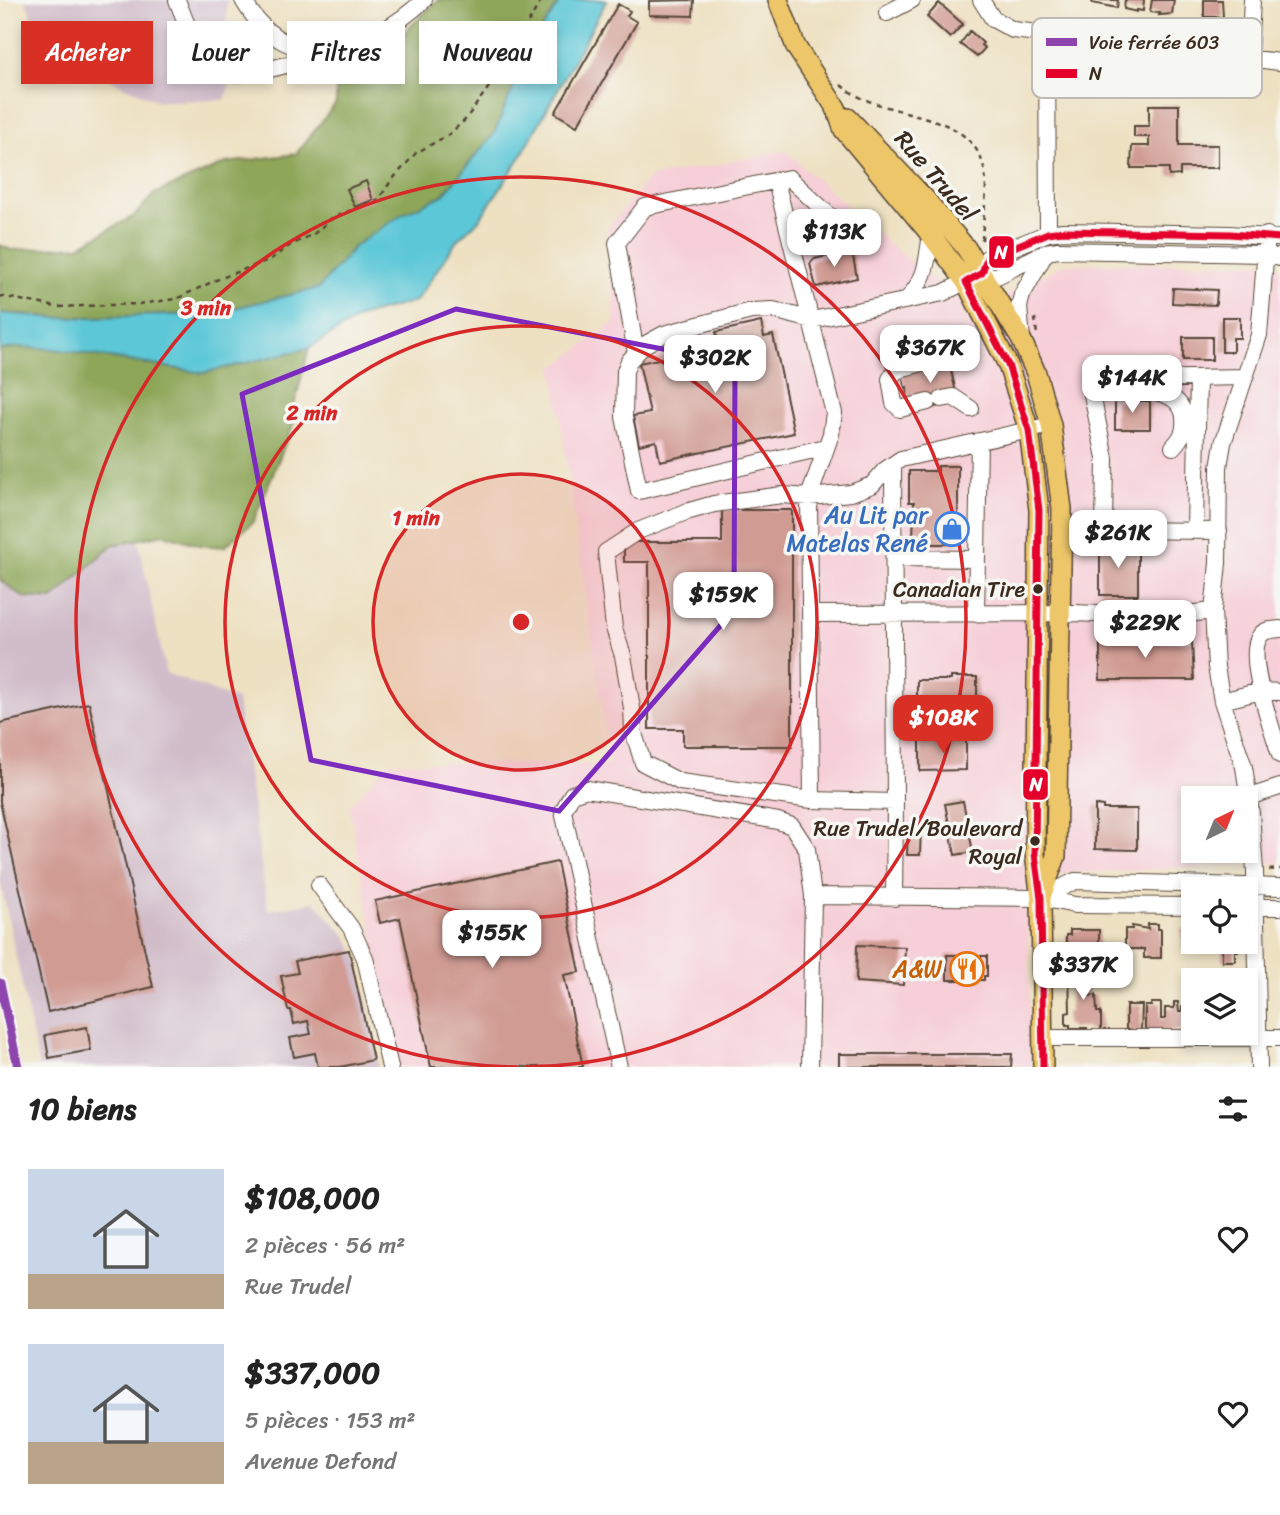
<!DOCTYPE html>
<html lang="fr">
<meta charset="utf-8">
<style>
body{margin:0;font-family:Sriracha,sans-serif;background:#f6f6f6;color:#222;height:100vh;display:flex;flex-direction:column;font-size:26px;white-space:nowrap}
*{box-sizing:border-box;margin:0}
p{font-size:23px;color:#767676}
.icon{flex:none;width:38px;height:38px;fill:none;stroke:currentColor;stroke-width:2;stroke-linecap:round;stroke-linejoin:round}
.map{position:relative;height:1067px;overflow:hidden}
.panel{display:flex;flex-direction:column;background:#fff;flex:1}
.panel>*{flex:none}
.top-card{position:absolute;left:21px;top:21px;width:700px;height:63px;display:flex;gap:14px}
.needle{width:46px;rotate:43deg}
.fabs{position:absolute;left:1181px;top:786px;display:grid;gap:14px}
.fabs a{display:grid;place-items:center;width:77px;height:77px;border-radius:0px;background:#fff;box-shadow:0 4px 10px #0003;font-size:35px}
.price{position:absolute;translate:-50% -60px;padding:0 16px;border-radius:14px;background:#fff;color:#222;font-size:23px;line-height:46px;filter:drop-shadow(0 2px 4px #0008)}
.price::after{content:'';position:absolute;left:50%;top:42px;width:21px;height:16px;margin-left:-10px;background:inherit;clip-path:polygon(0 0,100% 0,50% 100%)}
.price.selected{background:#d93025;color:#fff}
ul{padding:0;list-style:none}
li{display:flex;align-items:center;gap:21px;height:175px;padding:0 28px}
li span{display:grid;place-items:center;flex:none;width:196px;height:140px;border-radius:0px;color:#555}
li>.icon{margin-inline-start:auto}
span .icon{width:84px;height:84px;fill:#fffc;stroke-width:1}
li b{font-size:30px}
h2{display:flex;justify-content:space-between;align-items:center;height:84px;padding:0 28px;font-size:30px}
.tag{padding:0 24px;border-radius:0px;background:#fff;box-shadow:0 4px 10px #0003;font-size:24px;line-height:63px}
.tag.selected{background:#d93025;color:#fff}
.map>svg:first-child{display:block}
</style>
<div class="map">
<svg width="1280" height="1067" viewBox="0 0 1280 1067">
<rect width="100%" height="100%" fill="#f6f6f2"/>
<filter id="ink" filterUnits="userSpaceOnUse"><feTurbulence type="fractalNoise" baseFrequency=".0143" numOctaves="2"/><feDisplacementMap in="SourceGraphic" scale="14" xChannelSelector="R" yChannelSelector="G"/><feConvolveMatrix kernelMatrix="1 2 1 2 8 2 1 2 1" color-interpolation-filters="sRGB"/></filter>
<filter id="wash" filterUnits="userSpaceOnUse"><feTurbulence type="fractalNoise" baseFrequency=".00686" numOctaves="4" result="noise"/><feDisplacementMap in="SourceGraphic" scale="28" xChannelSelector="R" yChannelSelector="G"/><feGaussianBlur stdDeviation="1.57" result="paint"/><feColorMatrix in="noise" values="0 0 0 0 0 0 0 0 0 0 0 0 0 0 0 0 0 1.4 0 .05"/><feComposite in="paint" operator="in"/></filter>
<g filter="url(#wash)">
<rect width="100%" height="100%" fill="#eee1c2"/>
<path fill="#f6cfd8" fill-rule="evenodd" d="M785 151 899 252 974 313 1064 264 1270 263 1280 268V863L1027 875 1031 1067H397L349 807 388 762 610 765 553 368 615 322 607 228 650 177ZM1194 798H1246V850H1194Z"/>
<path fill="#d1bdca" d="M25 0H227L226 62 230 83 225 100 158 101 121 85 78 60 54 43 32 16Z
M138 539 166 673 237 700 268 910 315 902 347 937 358 958 379 1067H39L0 880V580L23 597 53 599 112 545Z"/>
<path fill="#8da658" stroke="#64683b" stroke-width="2" d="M438 0H561L529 49 494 134 442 195 402 215 355 246 319 288 209 314 58 318 0 313V245L11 250 79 246 134 216 154 194 226 163 296 154 336 103V87L376 60Z
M19 347 55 349 203 373 309 348 294 406 298 413 253 522 224 547 200 545 164 534 112 545 53 599 23 597 0 580V350Z"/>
<path fill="#5cc7d7" stroke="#4c787a" stroke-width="2" d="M561 0H607L520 158 479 220 458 239 416 301 362 316 309 348 203 373 55 349 19 347 0 350V313L58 318 209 314 319 288 355 246 402 214 443 195 494 134 529 49Z"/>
<g id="blocks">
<path fill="#d09b93" d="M694 0 693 16 649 15V1Z
M1092 0H1118L1117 8 1092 3Z
M1125 0H1144L1143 11 1137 10V12L1124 9Z
M1152 0H1174L1172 14 1159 15 1160 13 1150 12Z
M1204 0H1222L1223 17H1204Z
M939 3 963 24 950 38 927 17Z
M618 4 630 11 627 16 637 22 577 126 555 113Z
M970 31 983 43 981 45 985 48 977 57 960 44Z
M1149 105H1179V145H1218V168H1180V175L1169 176V168H1131L1132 146H1149V137H1134V126H1149Z
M366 181 373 200 355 207 347 189Z
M852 251 857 278 816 287 810 264 814 259Z
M1173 288 1217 290 1216 305 1172 303Z
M1222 317H1240V338H1233V352H1222Z
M761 322 764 337 773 335 794 433 660 461 656 441 639 445 633 416 650 413 639 363 693 352 691 345 718 339 716 332Z
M1183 337H1212V360H1183Z
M949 362 956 392 944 405 930 408 908 401 907 387 905 388 902 372Z
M1115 401H1150V429H1115Z
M938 466H958V544H913L914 502H909V471H938Z
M722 510H792V746H683V729H649V562H624V542H722Z
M1100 543H1114V546H1129V551H1138V595H1100Z
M1100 635H1133V642H1192L1194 680H1100Z
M951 677H977V710H966V715H960V731H917V680H951Z
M89 703 153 987 48 1012 0 802V723Z
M920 739H966V770L920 771Z
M963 801 973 852 955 855 945 804Z
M1095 805 1103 806V809H1137V850L1095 849Z
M908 826H921L920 855H907Z
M557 862 580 972 564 975 583 1067H431L400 918 380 923 375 901Z
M1148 924H1158V929H1161V958H1144V949H1125V929H1132V926L1148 929Z
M1188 926H1194V942H1238V951H1235V961H1222V946H1219V949H1182V929H1188Z
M1070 930H1099V947H1069V943H1066V935H1070Z
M857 945 905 947 903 985 856 982Z
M1096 949V966H1070V962H1066V954H1070V950Z
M349 950 373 1060 340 1067H318L315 1053 294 1057 290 1038 311 1034 308 1021 294 1024 291 1010H288L281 976 298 973 295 961Z
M947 955H967V963L981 962V956H987V976H984V980H947Z
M1089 969V977L1095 976V984H1088V996L1096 995 1097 1012H1101V1030H1087V1028H1070V1025H1066V1013L1070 1012 1069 970Z
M1174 1002H1178L1179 1012H1182V1007H1194V1030L1145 1031V1006H1151V1003H1161V1019H1165V1008H1174Z
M1126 1005H1142L1141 1031H1126Z
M87 1027 91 1050 49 1058 45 1035Z
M839 1054H1012L1011 1067H839Z"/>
</g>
</g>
<g filter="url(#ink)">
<use href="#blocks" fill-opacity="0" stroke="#564537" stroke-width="2"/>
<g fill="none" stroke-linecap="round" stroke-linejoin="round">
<g stroke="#564537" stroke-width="18">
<path id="minor" d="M177 0 199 55C204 63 210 70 219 72 240 77 300 67 313 50
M243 0C289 81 369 51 424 0
M981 0 993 19 1013 30 1280 62
M887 13 912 0
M1047 36 1048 233
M1249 58 1252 0
M776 181 834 413 831 434 809 497 812 800 895 802 894 898
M982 273 987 258 1048 233 1063 231 1230 234 1280 238
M907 300C929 272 925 268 931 235
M1022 340 1019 307 1022 295 1046 252
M636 353 617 243 645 207 789 178 842 227
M1092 394C1119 393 1180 380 1184 417 1185 431 1183 436 1173 447
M942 399 953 397 971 409
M928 402 900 409 894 403 890 379 895 372 903 368 970 351
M826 447 639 491 624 417 625 371 629 361 644 345 664 334 751 311 773 310 812 320 943 293 982 273 997 276 1046 252 1058 250 1265 254 1280 258
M893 465 895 802
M1195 530 1198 378
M1219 531 1104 530 1105 458 1089 380 1244 377
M894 558 977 559
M810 614 1075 613 1160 617 1213 611
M976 614 979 441
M1280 629C1273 630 1264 629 1260 636 1245 656 1273 731 1280 755
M1222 701 1261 691 1280 692
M1249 797 1280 787
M812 800 680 782 643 763 633 730 632 708 623 656 614 628 606 552 638 531 686 512 714 504 782 495 809 497 851 493 872 485 885 470 901 459 1051 425
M319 885 351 928 365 958 390 1067
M813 896 1041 898 1075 905 1194 906
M1041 898 1075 881 1280 887
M1246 907H1280
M1043 1038H1280
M619 1067 563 811 572 794 587 789 778 821 792 826 807 849 813 896 810 1067
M1259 1067 1255 871 1251 813 1244 767 1222 701 1216 667 1213 611 1218 563 1219 467 1223 443 1259 335 1267 235"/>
</g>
<g stroke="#564537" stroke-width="22">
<path id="major" d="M778 0 796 47 836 108 844 130 931 235 966 282 1008 365 1029 430 1039 510 1035 854 1041 898 1043 1067
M848 118 926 200 966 248 1021 339 1036 373 1051 425 1062 509 1056 856 1042 894"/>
</g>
<path stroke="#564537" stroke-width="2.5" stroke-dasharray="5 5" stroke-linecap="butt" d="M841 85C883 122 974 105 985 173 988 196 982 221 982 244
M0 296 57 307 139 304 176 299 216 280 271 259 289 246 315 233 332 218 379 199 391 181 416 153 448 135 465 120 504 66 541 0
M1035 318 1037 335
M1269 870 1280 869"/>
<use href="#minor" stroke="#fff" stroke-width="16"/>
<use href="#major" stroke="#ecc669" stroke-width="19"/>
<g stroke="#f6f6f2" stroke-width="12">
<path id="bus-1" d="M1043 1067 1041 898 1035 854 1039 510 1029 430 1008 365 966 282 982 273 987 258 1048 233 1063 231 1230 234 1280 238"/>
</g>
<use href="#bus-1" stroke="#e4002b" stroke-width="7"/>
<g stroke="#f6f6f2" stroke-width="14">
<path id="rail-1" d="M0 983 18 1067"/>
</g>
<use href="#rail-1" stroke="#8e44ad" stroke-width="9"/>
</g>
</g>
<path fill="none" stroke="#7b2cbf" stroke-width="5" stroke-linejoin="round" d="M456 309 735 363 734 610 559 811 311 760 242 394Z"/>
<circle cx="521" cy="622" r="148" fill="#d62828" fill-opacity=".12"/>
<g fill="none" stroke="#d62828" stroke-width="3.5">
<circle cx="521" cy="622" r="148"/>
<circle cx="521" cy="622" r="296"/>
<path d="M517 1067A445 445 0 1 1 525 1067"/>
</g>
<defs>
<g id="shop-ring" transform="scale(1.75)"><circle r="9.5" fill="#f6f6f2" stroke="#3f7fe0" stroke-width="1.5"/><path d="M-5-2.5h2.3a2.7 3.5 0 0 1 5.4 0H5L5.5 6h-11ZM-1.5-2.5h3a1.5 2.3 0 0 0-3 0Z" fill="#3f7fe0"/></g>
<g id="restaurant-ring" transform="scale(1.75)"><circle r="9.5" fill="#f6f6f2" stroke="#e8710a" stroke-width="1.5"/><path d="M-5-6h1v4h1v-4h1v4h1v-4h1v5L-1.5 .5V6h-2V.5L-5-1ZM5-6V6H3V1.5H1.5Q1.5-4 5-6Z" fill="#e8710a"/></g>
</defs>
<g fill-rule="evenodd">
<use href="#shop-ring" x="952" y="529"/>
<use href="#restaurant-ring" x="967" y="969"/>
</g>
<g fill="#3b2a1e" stroke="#f6f6f2" stroke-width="2.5">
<circle cx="1038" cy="589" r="6"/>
<circle cx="1035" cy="841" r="6"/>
</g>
<g text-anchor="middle" stroke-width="7" stroke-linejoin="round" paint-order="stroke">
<g font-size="22" fill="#3b2a1e" stroke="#f6f6f2" text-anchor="end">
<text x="1025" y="597">Canadian Tire</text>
<text x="1022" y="836">Rue Trudel/Boulevard<tspan x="1022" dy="28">Royal</tspan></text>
</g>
<g font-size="24" fill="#3b2a1e" stroke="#f6f6f2">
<text transform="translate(936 176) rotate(49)" y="8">Rue Trudel</text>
</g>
<g font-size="24" fill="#366cbe" stroke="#f6f6f2" text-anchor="end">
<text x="928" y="523">Au Lit par<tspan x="928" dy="28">Matelas René</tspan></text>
</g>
<g font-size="24" fill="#c56008" stroke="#f6f6f2" text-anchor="end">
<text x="942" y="977">A&amp;W</text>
</g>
</g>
<rect x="1032" y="18" width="230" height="80" rx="10" fill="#f6f6f2" stroke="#beb9b2" stroke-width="2"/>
<rect x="1046" y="38" width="31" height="8" fill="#8e44ad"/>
<rect x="1046" y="69" width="31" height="9" fill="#e4002b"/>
<g font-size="19" fill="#3b2a1e">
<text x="1089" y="49">Voie ferrée 603</text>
<text x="1089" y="80">N</text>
</g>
<circle cx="521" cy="622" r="10" fill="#d62828" stroke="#f6f6f2" stroke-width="3.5"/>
<g font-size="21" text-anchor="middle" font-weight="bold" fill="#d62828" stroke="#f6f6f2" stroke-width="7" stroke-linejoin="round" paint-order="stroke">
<text x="206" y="315">3 min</text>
<text x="312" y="420">2 min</text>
<text x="416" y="525">1 min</text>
</g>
<g stroke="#f6f6f2" stroke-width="2.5">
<rect x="988" y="235" width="27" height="34" rx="7" fill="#e4002b"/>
<rect x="1022" y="768" width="27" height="33" rx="7" fill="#e4002b"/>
</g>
<g font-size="19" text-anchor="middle" font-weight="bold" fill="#fff">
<text x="1001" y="259">N</text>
<text x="1036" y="791">N</text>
</g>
</svg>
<div class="fabs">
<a><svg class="needle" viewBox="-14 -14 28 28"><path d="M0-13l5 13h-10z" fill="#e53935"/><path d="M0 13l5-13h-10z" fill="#767676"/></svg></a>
<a><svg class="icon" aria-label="locate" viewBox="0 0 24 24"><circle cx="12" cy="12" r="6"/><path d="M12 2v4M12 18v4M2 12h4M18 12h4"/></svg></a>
<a><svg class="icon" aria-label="layers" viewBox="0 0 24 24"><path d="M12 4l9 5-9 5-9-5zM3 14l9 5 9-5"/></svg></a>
</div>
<b class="price" style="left:834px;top:269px">$113K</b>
<b class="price" style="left:930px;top:385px">$367K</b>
<b class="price" style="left:715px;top:395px">$302K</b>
<b class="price" style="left:1132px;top:415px">$144K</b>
<b class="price" style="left:1118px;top:570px">$261K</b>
<b class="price" style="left:723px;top:632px">$159K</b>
<b class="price" style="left:1145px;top:660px">$229K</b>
<b class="price selected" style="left:943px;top:755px">$108K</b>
<b class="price" style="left:492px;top:970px">$155K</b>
<b class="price" style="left:1083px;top:1002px">$337K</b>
<div class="top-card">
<a class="tag selected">Acheter</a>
<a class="tag">Louer</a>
<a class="tag">Filtres</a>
<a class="tag">Nouveau</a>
</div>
</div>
<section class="panel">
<h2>10 biens<svg class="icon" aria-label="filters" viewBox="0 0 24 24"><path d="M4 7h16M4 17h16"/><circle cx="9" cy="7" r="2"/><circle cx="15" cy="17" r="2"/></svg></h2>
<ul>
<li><span style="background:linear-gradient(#c9d6e8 75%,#b9a48a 0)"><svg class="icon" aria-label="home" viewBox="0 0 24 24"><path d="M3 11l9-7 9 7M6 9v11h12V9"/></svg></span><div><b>$108,000</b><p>2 pièces · 56 m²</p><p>Rue Trudel</p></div><svg class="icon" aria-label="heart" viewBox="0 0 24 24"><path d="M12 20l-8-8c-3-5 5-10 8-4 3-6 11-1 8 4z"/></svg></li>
<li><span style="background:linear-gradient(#c9d6e8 70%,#b9a48a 0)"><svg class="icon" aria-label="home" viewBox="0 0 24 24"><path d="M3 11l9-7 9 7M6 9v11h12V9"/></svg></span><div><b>$337,000</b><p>5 pièces · 153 m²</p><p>Avenue Defond</p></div><svg class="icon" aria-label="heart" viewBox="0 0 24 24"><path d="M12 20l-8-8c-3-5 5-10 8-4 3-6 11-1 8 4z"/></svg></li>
</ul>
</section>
